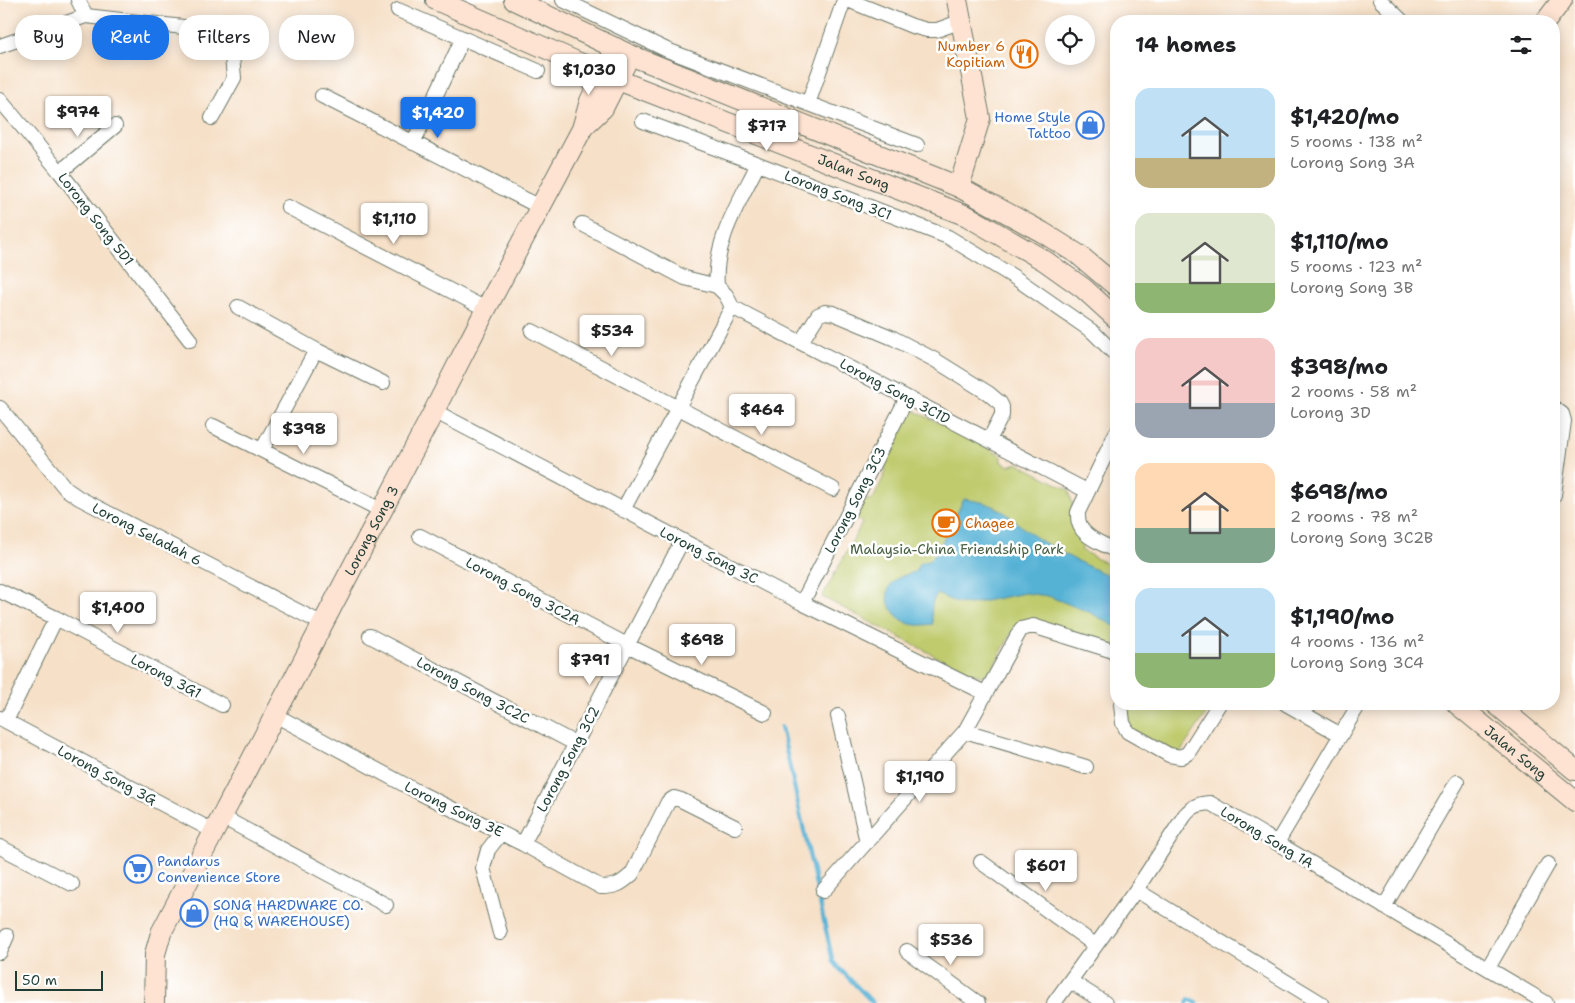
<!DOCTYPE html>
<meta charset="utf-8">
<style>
body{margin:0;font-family:"Shantell Sans",sans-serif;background:#f6f6f6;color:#202124;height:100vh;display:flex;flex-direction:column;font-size:19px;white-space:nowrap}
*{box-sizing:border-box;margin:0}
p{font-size:16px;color:#757577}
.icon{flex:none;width:28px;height:28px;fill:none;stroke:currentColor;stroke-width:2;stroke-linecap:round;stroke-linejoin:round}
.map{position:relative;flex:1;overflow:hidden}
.panel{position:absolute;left:1110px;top:15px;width:450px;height:695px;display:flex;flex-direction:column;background:#fff;border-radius:20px;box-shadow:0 2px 12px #0003}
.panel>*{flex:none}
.banner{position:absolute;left:15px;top:15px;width:475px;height:45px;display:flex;gap:10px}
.controls{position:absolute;left:1045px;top:15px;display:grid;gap:10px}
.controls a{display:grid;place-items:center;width:50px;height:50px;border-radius:50%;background:#fff;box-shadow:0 2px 12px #0003;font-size:25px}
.scale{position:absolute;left:15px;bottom:12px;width:88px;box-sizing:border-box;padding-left:5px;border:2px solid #1f3d34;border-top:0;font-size:14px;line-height:18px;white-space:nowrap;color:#1f3d34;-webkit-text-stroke:4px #fff;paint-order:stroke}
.price{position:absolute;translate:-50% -42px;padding:0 11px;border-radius:5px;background:#fff;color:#222;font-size:16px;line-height:32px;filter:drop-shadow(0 1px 2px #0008)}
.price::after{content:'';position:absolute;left:50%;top:30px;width:15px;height:11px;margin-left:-8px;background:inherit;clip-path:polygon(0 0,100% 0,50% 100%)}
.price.current{background:#1a73e8;color:#fff}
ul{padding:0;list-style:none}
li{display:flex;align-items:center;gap:15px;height:125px;padding:0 25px}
li span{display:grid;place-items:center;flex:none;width:140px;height:100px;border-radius:15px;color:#555}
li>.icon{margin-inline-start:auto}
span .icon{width:60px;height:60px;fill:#fffc;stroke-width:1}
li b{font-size:21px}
h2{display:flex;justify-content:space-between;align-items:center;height:60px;padding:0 25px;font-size:21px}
.chip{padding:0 18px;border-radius:20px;background:#fff;box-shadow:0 2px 12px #0003;font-size:18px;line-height:45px}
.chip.current{background:#1a73e8;color:#fff}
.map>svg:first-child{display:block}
</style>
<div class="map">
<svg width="1575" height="1003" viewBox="0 0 1575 1003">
<rect width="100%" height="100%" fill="#fff"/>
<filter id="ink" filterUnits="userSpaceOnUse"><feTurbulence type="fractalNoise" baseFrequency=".02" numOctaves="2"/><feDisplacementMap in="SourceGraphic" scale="10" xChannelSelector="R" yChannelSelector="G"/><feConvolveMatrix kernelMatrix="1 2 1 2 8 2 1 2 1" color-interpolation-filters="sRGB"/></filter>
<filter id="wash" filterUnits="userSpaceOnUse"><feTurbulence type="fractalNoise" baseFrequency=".0096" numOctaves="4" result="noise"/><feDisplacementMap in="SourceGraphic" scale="20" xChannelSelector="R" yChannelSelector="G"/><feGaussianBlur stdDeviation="1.12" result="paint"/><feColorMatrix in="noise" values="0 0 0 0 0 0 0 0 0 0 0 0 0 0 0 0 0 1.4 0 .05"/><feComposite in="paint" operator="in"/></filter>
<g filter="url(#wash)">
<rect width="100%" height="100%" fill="#f6e0c7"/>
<path fill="#bfcb6d" stroke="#6f8450" d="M911 409 1001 455V462L1009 466 1017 463 1069 490 1074 510 1072 517V527L1076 536 1084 543 1081 550 1116 569V649L1036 622 1024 621 1015 626 992 669 983 676 968 673 822 597 862 523 854 517 861 501 873 499 886 472 883 461Z
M1124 704H1213L1179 754 1131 730Z"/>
<path fill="#57b2d5" stroke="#3b7884" d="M964 499C975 501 987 502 997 508 1009 514 1022 528 1034 536 1060 553 1087 567 1116 578V627L1091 613 1048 596 1025 593 970 604 957 603 937 594C930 604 931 612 933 624 925 625 917 626 910 624 891 617 877 592 898 578 903 575 910 574 916 571L920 563 928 561 936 554Z"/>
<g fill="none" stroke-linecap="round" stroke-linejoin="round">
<path stroke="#57b2d5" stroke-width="4" d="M781 727 833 962 873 1003
M1187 1003 1189 999 1197 1003"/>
</g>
</g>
<g filter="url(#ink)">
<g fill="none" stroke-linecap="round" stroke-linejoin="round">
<g stroke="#6a7667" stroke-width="16">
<path id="street" d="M78 0 86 16
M563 0 667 50 917 145
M848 0 912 26 927 30H937L962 21
M1380 0 1402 21
M398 10 538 71
M0 46 86 16 210 30 226 39 232 56 234 78 212 118
M322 96 540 207
M0 100 60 172 190 340
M808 104 844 0
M643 121 758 164
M413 143 463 38
M60 172 115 126
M288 207 486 309
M582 224 685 278 717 286
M238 307 316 350 383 383
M732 307 1087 491
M532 331 833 489
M801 342 818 315 825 312 833 313 893 338 935 360 988 393 1000 403 1002 407V415L989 440
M0 408 66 489 79 498 323 624
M1554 408 1562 414 1564 421 1554 495
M434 411 802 603 985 693
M213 426 381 510
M1116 433 1078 512C1076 536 1098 541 1116 551
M262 450 316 350
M623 510 732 307 726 295 717 286C713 242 740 201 758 164L948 237 1014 277 1093 332 1116 355
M420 536 627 645 765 713
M0 591 56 618 222 705
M802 603 907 398
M370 636 576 744
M1121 704 1123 723 1128 732 1169 755 1181 757 1188 753 1219 704
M1286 704 1341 735
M275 715 420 793 523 844 601 887C616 887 621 884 632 874L668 802 674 798 681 800 735 827
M838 716 867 842
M0 718 215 832
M6 721 56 618
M965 731 1086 767
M222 817 386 905
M1277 843 1359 704
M523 844 682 541
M0 847 72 884
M981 862 1095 945
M1136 890 1321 1003
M823 891 965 731 1021 629 1033 626 1110 650 1116 654
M1384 907 1457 782
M500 933 483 868 488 850 501 833
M907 951 978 1003
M0 952 7 936
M1488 968 1548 864
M1070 981 1105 1003
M1054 1003 1136 890 1185 815C1193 806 1198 804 1210 803L1546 1003"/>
</g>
<g stroke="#6a7667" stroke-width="22">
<g id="secondary">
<path id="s1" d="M436 0 618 80 967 216 1045 261 1083 288 1116 318"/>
<path d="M514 0 630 55 959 187 1042 232 1079 255 1116 286"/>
<path d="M957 0 980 118 959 187"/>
<path d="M1546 21 1562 0"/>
<path d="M583 127 603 108 630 55"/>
<path id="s2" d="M1457 704 1575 801"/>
<path d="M1496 704 1575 770"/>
<path id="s3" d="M154 1003 155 954 161 933 434 411 486 309 582 129 590 101 616 48"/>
</g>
</g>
<use href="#street" stroke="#fff" stroke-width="14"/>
<use href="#secondary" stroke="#fee3d2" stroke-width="20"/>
</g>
</g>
<defs>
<g id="restaurant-ring" transform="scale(1.4375)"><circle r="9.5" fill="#fff" stroke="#e8710a" stroke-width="1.5"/><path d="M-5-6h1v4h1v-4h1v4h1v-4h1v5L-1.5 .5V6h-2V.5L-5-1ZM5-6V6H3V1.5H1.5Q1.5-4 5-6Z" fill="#e8710a"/></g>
<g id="shop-ring" transform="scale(1.4375)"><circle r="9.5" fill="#fff" stroke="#3f7fe0" stroke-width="1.5"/><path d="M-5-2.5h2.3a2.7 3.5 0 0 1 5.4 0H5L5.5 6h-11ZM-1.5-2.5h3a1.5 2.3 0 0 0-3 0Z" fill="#3f7fe0"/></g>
<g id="cafe-ring" transform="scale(1.4375)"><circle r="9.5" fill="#fff" stroke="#e8710a" stroke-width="1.5"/><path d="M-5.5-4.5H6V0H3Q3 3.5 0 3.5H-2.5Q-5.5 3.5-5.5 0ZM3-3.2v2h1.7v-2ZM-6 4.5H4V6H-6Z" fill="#e8710a"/></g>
<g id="supermarket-ring" transform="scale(1.4375)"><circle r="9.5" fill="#fff" stroke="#3f7fe0" stroke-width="1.5"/><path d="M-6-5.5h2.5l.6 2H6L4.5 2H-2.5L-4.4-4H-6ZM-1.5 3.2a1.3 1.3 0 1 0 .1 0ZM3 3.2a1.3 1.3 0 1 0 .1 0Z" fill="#3f7fe0"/></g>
</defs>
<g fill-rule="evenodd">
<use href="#restaurant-ring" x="1024" y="54"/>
<use href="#shop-ring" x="1090" y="125"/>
<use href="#cafe-ring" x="946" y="523"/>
<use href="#supermarket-ring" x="138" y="869"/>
<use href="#shop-ring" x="194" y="913"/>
</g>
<g text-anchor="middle" stroke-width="5" stroke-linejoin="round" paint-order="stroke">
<g font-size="14" fill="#c56008" stroke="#fff" text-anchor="end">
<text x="1005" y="51">Number 6<tspan x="1005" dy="16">Kopitiam</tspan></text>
<text x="965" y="528" text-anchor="start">Chagee</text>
</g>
<g font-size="14" fill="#366cbe" stroke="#fff" text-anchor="start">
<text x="1071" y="122" text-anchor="end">Home Style<tspan x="1071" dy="16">Tattoo</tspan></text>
<text x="157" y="866">Pandarus<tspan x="157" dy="16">Convenience Store</tspan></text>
<text x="213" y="910">SONG HARDWARE CO.<tspan x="213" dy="16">(HQ &amp; WAREHOUSE)</tspan></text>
</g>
<g font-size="14" fill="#1f3d34" stroke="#fff">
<text dy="5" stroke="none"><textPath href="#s1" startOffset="452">Jalan Song</textPath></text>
<text transform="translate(838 195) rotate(21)" y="5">Lorong Song 3C1</text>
<text transform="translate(96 219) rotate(52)" y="5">Lorong Song 5D1</text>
<text transform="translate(895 391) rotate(28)" y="5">Lorong Song 3C1D</text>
<text transform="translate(855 500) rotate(-63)" y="5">Lorong Song 3C3</text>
<text dy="5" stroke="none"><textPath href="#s3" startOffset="525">Lorong Song 3</textPath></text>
<text transform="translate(147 534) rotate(27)" y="5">Lorong Seladah 6</text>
<text transform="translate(709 555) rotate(27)" y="5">Lorong Song 3C</text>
<text transform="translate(523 591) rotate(28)" y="5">Lorong Song 3C2A</text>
<text transform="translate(166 676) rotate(28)" y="5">Lorong 3G1</text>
<text transform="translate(473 690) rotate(28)" y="5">Lorong Song 3C2C</text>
<text dy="5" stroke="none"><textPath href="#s2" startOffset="76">Jalan Song</textPath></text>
<text transform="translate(568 759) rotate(-62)" y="5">Lorong Song 3C2</text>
<text transform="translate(107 775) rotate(28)" y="5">Lorong Song 3G</text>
<text transform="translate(454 809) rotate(26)" y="5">Lorong Song 3E</text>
<text transform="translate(1267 837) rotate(31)" y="5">Lorong Song 1A</text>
</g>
<g font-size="14" fill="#476042" stroke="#fff">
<text x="957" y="554">Malaysia-China Friendship Park</text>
</g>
</g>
</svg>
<div class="controls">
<a><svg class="icon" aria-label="locate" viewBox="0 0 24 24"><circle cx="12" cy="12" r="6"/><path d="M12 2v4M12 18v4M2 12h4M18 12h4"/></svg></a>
</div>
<div class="scale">50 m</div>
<b class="price" style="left:589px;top:96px">$1,030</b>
<b class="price" style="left:78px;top:138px">$974</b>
<b class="price current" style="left:438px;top:139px">$1,420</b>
<b class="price" style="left:767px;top:152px">$717</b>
<b class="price" style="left:394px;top:245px">$1,110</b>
<b class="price" style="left:612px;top:357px">$534</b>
<b class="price" style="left:762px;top:436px">$464</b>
<b class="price" style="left:304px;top:455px">$398</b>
<b class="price" style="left:118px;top:634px">$1,400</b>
<b class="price" style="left:702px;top:666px">$698</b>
<b class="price" style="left:590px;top:686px">$791</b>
<b class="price" style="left:920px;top:803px">$1,190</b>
<b class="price" style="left:1046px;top:892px">$601</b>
<b class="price" style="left:951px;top:966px">$536</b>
<div class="banner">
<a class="chip">Buy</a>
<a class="chip current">Rent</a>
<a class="chip">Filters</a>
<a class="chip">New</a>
</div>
<section class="panel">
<h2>14 homes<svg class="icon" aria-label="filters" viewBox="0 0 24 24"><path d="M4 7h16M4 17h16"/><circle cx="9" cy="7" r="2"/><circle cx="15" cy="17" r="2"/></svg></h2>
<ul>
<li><span style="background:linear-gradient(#bfe0f5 70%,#c2b280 0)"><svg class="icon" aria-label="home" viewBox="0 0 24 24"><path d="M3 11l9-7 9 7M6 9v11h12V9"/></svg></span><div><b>$1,420/mo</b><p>5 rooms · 138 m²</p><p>Lorong Song 3A</p></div></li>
<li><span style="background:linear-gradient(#dfe7d0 70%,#8fb573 0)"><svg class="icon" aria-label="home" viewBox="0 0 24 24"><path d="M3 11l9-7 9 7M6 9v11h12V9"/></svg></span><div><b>$1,110/mo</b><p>5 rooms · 123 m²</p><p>Lorong Song 3B</p></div></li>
<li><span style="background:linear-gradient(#f6c9c9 65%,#9aa5b1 0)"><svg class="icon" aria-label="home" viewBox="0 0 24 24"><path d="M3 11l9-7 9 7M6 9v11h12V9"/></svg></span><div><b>$398/mo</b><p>2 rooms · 58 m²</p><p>Lorong 3D</p></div></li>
<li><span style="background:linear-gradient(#ffd9b3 65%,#7fa58c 0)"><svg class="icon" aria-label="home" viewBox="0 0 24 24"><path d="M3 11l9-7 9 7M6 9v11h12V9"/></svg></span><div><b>$698/mo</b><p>2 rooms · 78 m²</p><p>Lorong Song 3C2B</p></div></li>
<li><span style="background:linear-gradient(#bfe0f5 65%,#8fb573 0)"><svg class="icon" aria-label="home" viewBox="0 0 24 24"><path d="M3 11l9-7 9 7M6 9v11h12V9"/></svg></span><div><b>$1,190/mo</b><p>4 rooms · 136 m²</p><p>Lorong Song 3C4</p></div></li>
</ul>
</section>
</div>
